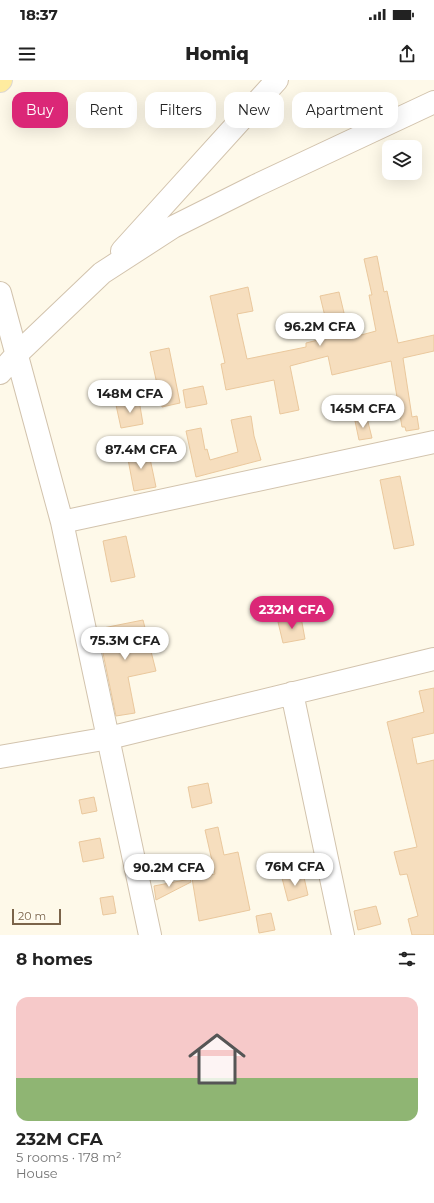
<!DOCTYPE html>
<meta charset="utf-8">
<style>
body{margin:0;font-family:Montserrat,sans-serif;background:#f6f6f6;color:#222;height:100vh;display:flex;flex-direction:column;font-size:15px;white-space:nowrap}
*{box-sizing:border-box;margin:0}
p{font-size:13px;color:#767676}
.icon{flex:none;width:22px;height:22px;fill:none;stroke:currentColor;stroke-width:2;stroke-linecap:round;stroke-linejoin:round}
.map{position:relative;height:855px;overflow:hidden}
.panel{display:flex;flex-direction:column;background:#fff;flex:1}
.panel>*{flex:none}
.banner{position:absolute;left:12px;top:12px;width:410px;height:36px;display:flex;gap:8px}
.controls{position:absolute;left:382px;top:60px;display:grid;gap:8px}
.controls a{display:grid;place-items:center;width:40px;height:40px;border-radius:8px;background:#fff;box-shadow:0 4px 16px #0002;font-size:20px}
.scale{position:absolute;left:12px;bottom:10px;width:49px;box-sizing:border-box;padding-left:4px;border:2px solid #7b644a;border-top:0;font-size:11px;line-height:14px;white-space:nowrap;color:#7b644a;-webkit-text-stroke:3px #fffcf1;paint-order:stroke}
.price{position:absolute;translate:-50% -34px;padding:0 9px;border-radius:14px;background:#fff;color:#222;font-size:13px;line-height:26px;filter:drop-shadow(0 1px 2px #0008)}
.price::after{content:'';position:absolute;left:50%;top:24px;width:12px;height:9px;margin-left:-6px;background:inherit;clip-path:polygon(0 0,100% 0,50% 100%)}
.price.current{background:#db2777;color:#fff}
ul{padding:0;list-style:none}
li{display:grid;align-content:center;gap:8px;height:212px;padding:0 16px}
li+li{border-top:1px solid #e0e0e0}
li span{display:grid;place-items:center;height:124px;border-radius:12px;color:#555}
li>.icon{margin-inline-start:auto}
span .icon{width:72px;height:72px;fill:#fffc;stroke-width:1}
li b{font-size:17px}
h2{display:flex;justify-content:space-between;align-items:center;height:48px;padding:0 16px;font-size:17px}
.tag{padding:0 14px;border-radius:12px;background:#fff;box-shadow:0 4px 16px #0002;font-size:14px;line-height:36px}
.tag.current{background:#db2777;color:#fff}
.status{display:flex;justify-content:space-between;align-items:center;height:28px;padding:0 20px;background:#fff;direction:ltr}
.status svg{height:11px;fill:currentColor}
header{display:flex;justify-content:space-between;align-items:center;height:52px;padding:0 16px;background:#fff;font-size:18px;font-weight:800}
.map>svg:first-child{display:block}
</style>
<div class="status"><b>18:37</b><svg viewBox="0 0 49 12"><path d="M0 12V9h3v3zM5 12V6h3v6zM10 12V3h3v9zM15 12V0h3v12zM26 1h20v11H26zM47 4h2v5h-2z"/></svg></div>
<header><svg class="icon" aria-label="menu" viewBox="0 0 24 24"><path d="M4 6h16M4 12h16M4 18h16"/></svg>Homiq<svg class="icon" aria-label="share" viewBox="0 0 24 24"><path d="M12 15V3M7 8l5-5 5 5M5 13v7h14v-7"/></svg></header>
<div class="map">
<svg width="434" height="855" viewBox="0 0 434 855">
<rect width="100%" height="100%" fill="#fef9e9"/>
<path fill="#f6debe" stroke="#eac89d" d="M377 176 384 212 387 211 398 263 434 255V271L403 278 412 337 417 336 419 349 406 351 405 347H402L391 281 332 295 328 276 290 286 299 330 280 334 274 300 226 310 221 284 225 283 210 216 248 207 253 231 237 234 247 279 306 267V263L330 257 320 216 339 212 350 258 376 251 369 215H372L364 179Z
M169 268 180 323 162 327 150 272Z
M203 306 207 324 186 328 183 310Z
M139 320 143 344 121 348 116 325Z
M251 336 254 356 261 380 196 397 186 351 201 348 205 370 207 369 210 380 238 372 231 340Z
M367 338 372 358 359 360 355 341Z
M148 369 156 407 134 411 127 374Z
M400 396 414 465 394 469 380 400Z
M126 456 135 497 111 502 103 461Z
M301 537 305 559 283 563 278 542Z
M143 540 156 591 128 597 135 633 116 636 98 549Z
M434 608V653L412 658 417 684 434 680V855H412L408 839 418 836 407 794 400 795 394 772 417 767 387 642 424 632 419 611Z
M208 703 212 723 192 728 188 707Z
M94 717 97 731 82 734 79 720Z
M218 747 224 775 238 772 250 830 199 841 192 798 215 794 205 750Z
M100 758 104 778 83 782 79 762Z
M303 793 308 815 288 821 282 798Z
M190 799 191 802 156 820 154 806Z
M113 816 116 833 103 835 100 818Z
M376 826 381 844 358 850 354 831Z
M271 833 275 850 259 853 256 836Z"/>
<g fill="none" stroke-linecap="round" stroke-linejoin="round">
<g stroke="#d2c3ad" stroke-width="24">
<path id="minor" d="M122 171 277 0
M0 213 62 442 150 855
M0 293 16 275 102 193 173 147 255 106 434 22
M62 442 434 362
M292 613 343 855
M0 677 109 658 434 579"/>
</g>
<g stroke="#ddd7d0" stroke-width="24">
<path id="major" d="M0 1 1 0"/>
</g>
<use href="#minor" stroke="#fff" stroke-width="22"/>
<use href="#major" stroke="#ffec9f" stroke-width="22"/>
</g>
</svg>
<div class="controls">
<a><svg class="icon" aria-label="layers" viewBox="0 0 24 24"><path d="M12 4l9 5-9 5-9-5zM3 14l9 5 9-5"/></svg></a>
</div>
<div class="scale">20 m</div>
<b class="price" style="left:320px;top:267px">96.2M CFA</b>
<b class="price" style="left:130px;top:334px">148M CFA</b>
<b class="price" style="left:363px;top:349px">145M CFA</b>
<b class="price" style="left:141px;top:390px">87.4M CFA</b>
<b class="price current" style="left:292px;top:550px">232M CFA</b>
<b class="price" style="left:125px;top:581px">75.3M CFA</b>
<b class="price" style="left:295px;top:807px">76M CFA</b>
<b class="price" style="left:169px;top:808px">90.2M CFA</b>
<div class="banner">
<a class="tag current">Buy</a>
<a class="tag">Rent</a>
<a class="tag">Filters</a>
<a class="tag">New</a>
<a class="tag">Apartment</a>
</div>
</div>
<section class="panel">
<h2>8 homes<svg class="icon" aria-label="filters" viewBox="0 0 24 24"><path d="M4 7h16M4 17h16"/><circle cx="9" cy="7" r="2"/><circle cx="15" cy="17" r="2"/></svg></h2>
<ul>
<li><span style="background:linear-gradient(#f6c9c9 65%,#8fb573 0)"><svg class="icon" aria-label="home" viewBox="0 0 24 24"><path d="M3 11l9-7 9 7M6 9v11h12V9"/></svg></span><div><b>232M CFA</b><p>5 rooms · 178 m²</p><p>House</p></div></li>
</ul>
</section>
